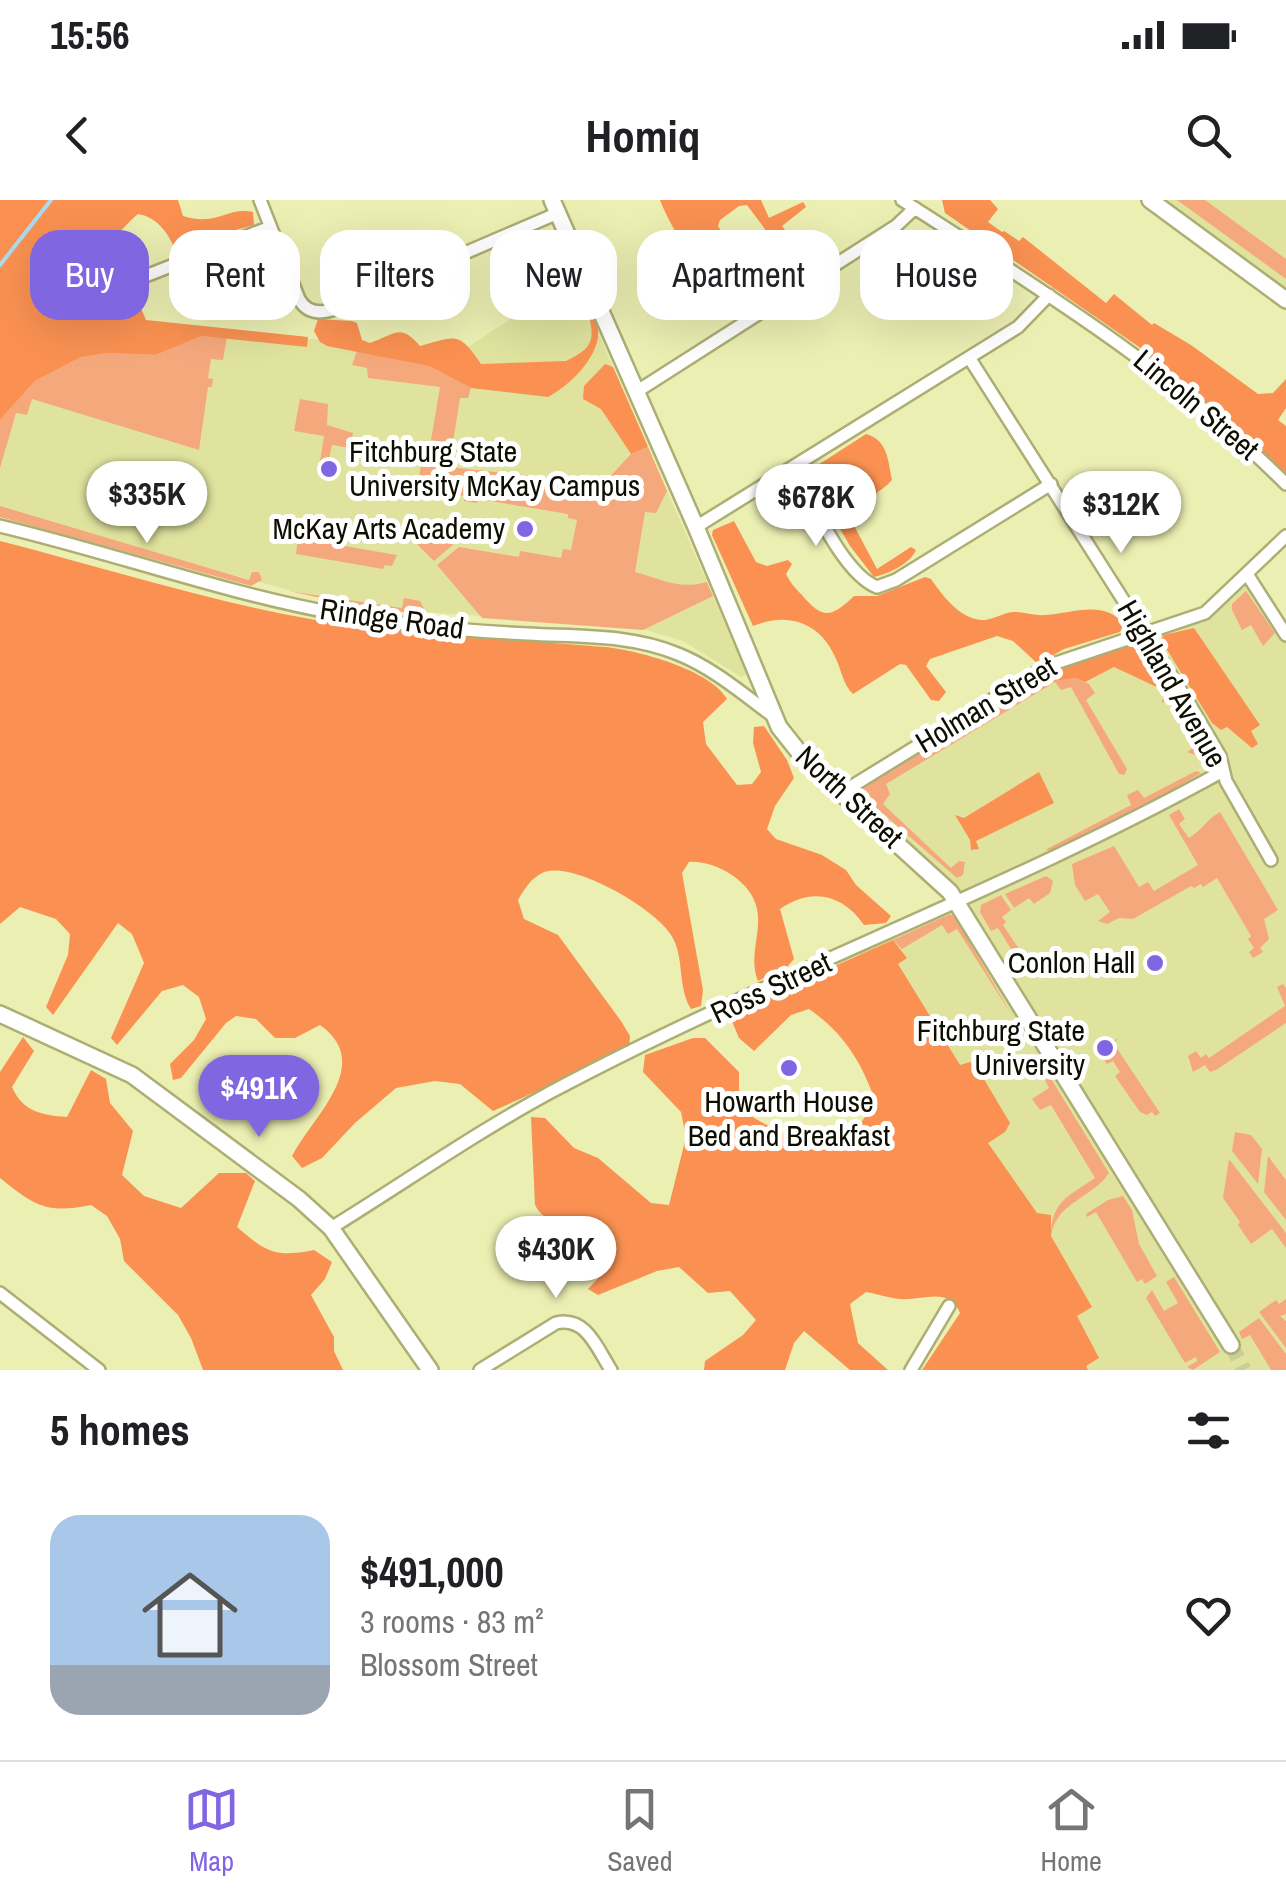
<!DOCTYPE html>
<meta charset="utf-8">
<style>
body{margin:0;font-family:"Archivo Narrow",sans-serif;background:#f2f2f2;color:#202124;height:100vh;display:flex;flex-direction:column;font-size:38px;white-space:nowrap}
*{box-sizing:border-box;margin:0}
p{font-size:32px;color:#757577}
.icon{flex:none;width:55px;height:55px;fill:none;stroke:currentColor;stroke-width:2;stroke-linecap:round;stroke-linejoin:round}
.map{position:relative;height:1170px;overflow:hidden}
.panel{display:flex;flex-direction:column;background:#fff;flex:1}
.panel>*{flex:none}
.hud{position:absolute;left:30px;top:30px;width:1228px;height:90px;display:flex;gap:20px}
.price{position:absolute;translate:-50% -85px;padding:0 22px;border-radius:35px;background:#fff;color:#222;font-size:32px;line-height:65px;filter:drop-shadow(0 2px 5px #0008)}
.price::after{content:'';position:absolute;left:50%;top:60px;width:30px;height:22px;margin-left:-15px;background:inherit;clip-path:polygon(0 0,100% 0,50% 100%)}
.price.on{background:#8166e1;color:#fff}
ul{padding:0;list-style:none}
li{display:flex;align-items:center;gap:30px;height:250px;padding:0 50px}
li+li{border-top:2px solid #e0e0e0}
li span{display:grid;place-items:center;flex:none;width:280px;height:200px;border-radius:30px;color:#555}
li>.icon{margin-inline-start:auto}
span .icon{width:120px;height:120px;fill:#fffc;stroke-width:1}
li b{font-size:42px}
h2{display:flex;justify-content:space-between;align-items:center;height:120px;padding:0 50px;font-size:42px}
.tag{padding:0 35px;border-radius:30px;background:#fff;box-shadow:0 10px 40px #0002;font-size:35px;line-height:90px}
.tag.on{background:#8166e1;color:#fff}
.status{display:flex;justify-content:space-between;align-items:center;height:70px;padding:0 50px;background:#fff;direction:ltr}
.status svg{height:28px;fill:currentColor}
header{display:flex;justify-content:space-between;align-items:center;height:130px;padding:0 50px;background:#fff;font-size:45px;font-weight:700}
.tab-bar{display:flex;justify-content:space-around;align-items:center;height:140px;border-top:2px solid #e0e0e0;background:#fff;font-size:28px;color:#757577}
.tab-bar a{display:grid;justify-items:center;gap:5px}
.tab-bar .on{color:#8166e1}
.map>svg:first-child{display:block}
</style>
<div class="status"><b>15:56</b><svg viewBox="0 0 49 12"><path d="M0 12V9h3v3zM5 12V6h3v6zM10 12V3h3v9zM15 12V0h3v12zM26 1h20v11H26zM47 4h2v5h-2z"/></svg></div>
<header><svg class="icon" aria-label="back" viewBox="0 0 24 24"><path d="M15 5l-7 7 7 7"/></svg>Homiq<svg class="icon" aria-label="search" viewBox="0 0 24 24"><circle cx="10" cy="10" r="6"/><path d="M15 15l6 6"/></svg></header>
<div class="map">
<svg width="1286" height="1170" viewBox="0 0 1286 1170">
<rect width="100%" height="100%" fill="#ecefb2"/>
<path fill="#e0e39e" d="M1150 0H1286V100Z
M574 77 747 474 741 477 683 441 632 426 422 412 292 391 0 311V105L456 155Z
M1247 374 1286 435V1170H1051L988 943 857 748 956 703 841 593 1031 474 1186 420Z"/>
<path fill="#f6a87d" d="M1177 0H1205L1286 59V79Z
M202 136 227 137 223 160 211 159 208 178 213 179 212 187H208L199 250 32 199 27 215 16 213 0 268V220L35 181 81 157 107 153 156 155Z
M357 151 429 166 471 188 468 198H460L453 242 457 252 444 250V242L431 240 440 187 368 178 367 168 352 165Z
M300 199 328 204 327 225 353 233 350 248 332 245 328 263 320 261 324 236 294 231Z
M648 247 667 291 656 313 645 312 635 372C661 379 679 390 707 382L713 396 643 430 482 418 437 365 459 347 519 357 520 351 561 358 563 349 571 350 577 320 568 318V314L478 299 477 303 464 301V296L417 288 423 254 457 259V268L604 283 631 254Z
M0 306 249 380 252 372H259L262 380 251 386 0 317Z
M412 319 420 320 418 333 457 339 456 342 434 361 410 337Z
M298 338 397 355 392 366 385 365 383 369 296 354Z
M289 391 402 408 404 398 420 401 424 409 421 414 366 408Z
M1246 391 1275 433 1263 446 1251 425 1242 430 1232 410V404Z
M1075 478 1089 484 1095 493 1086 500 1127 569 1124 575 1119 574 1071 487 1061 490 1055 482 886 584 890 594 883 604 951 668 959 661 965 662 963 675 957 678 857 591 1032 484Z
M1167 490 1176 496 1214 558V564L1207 570 1198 556 1187 552 1194 547 1170 500 1161 503Z
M1196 571 1201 573 1133 613 1055 650H1045L1131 605 1127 595 1138 590 1144 598Z
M1179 609 1185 619 1179 624 1189 638C1203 629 1207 619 1220 612L1278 710 1264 719 1269 739 1260 748 1263 752 1253 758 1249 752 1254 748 1248 739 1251 736 1217 678 1203 687 1201 684 1194 688 1191 686 1133 719 1119 718 1107 724 1098 721 1110 712 1098 694 1085 701 1075 685 1072 664 1114 646 1139 687 1148 682 1154 691 1198 665 1169 615Z
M1046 676 1053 681 1050 693 1034 704 1029 698 1014 708 1005 694Z
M1001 695 1011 710 1002 717 1006 722 1003 725 1021 752 1016 757 998 728 991 731 980 712 981 705Z
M950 714 955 717 1013 817 957 729 948 734 942 725 902 749 893 740Z
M1283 784 1286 788V823L1216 870 1210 872 1205 865 1193 872 1188 856 1196 851 1201 858 1206 854 1209 858 1285 806 1277 787Z
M1118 838 1114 844 1160 913 1155 916 1152 912 1147 915 1140 912 1115 876 1120 872 1113 861 1107 864 1098 851Z
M1050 877 1109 973C1093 998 1056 1002 1051 1036 1051 1001 1069 996 1095 978L1051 905 1040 910 1032 899 1049 888 1045 880Z
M1235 932 1251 935 1262 949 1258 984 1232 951Z
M1268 956 1286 980V1020L1264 992Z
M1229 959 1286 1033V1048L1272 1029 1251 1044 1238 1025 1240 1022 1223 998Z
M1123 996 1132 1010 1139 1044 1157 1076 1145 1084 1142 1079 1137 1082 1096 1012 1087 1017 1086 1014 1108 1000Z
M1174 1077 1220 1152 1193 1170 1187 1167 1197 1161 1196 1157 1185 1163 1146 1098 1152 1090 1164 1111 1178 1103 1166 1082Z
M1286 1099V1114L1280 1116 1286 1121V1148L1259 1112 1276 1100 1279 1104Z
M1259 1118 1286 1154V1170H1271L1250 1135 1242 1139 1239 1132Z"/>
<path fill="#fa9152" d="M0 0H178L183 16C217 27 227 6 253 12L254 25 174 47C167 31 156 17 138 14 78 66 129 71 146 120L308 137 307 147 202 136 156 155 107 153 81 157 35 181 0 220Z
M660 0H761L769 18 803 2 806 7 782 26 788 34 785 43 776 44 747 5 739 6 720 20 718 26 738 59 729 67 713 62 704 66C684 48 670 25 660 0Z
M942 0H990L998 9 988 22 1002 32 1004 31 1019 41 1023 37 1106 103 1114 94 1152 125 1154 123 1191 145 1258 194 1273 193 1286 179V208L1278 220 1286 226V274L1139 147 945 13Z
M588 111C618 138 575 183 548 197L471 188 429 166 327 146 320 142 314 131 318 119 352 121 357 123 362 140 370 143C396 134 400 123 420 146 456 136 459 131 481 164L566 161C596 147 594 138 588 111Z
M605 164 613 167 648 247 631 254 601 209 583 199 584 186Z
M866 234C888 240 888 261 892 280 878 296 861 297 850 318L877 369 911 347 916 350C910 364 888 374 874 377L850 346 807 272Z
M734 321 756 362 767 366 788 360 792 364 786 374C790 382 794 387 801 394 822 419 830 419 854 396H877L925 377 931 379C943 396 961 421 985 420 995 419 1004 412 1015 412 1025 412 1035 416 1046 415 1072 413 1106 399 1124 425L1120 432 1064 449 1038 464 1013 441 997 436 930 459 926 466 946 492 939 501 931 500 906 465 900 464 853 494C843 484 842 472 836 459 821 423 789 411 753 426L712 335 713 330Z
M0 341C114 370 238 411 355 426 437 436 521 440 605 447 637 450 711 470 727 499L703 522 706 544 737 585 752 584 761 572 753 543 754 527 764 526 787 560 794 578 775 606 767 629 776 639 822 655 846 670 856 685 891 716 886 723 864 725C843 694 811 687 780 709L794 759 787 767 758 781C748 757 762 733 757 709 752 681 714 660 689 662L682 673 703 790 701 806 691 809C677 787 685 756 671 735 656 709 574 661 544 672 531 678 525 688 518 700L524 719 558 735 621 821 630 836 629 850 493 911 460 884 435 881 396 888 355 923 322 958 302 968 292 956C313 916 375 864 320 825L295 838H275L256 819 236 816 226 823 181 878 173 880 170 864 194 840 206 819 199 797 183 785 162 791 117 845 111 838 144 763 132 734 118 723 53 815 46 807 68 755 70 734 56 719 20 707 0 724Z
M1194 428 1260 525 1251 531 1258 544 1252 548 1227 527 1221 530 1212 523 1161 440 1164 435Z
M1139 443 1158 463 1176 496 1114 467 1085 482 1075 478 1032 484 1058 469Z
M1039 572 1054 603 976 641 979 649 971 650 970 640 955 615 964 618Z
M893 740 907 758 898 764 960 865 970 862 975 864 1010 923 1005 932 988 943 1037 1013 1051 1015V1036L1092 1107 1077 1116 1099 1158 1086 1166 1088 1170H922L960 1113C949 1086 924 1101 900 1099 889 1098 877 1094 866 1092L850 1104 858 1143 888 1170H850L804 1131 794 1143 785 1170H704L705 1161 743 1135 756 1120 730 1091 708 1093 679 1067 657 1071 598 1095 588 1089 611 1065C594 1028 549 1033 535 1005L531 917 545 918 574 948 598 958 651 1003 669 1005 686 937 681 912 643 872 645 855 693 838H705L739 872V907C768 932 838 959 865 917 869 911 870 902 873 895 860 859 841 831 809 809L791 815 754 851 739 838 731 819 738 809Z
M23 837 34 851 12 887C23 912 42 915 67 917L91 870 106 879 110 903 133 931 122 975 144 996 181 1008 219 973H246L255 981 237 1027C266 1052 275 1058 314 1050L332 1062 325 1079 311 1095 334 1137V1151L343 1170H203L191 1138 178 1115 124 1061 120 1039 107 1016 91 1005C46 1014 35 1006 0 978V872Z"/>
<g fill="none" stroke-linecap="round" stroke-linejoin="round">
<path stroke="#aadaf1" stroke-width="4" d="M0 65 51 0"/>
<path stroke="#cbcd97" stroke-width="15" stroke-dasharray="15 8" stroke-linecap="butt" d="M1231 1145 1244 1170"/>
<g stroke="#acae74" stroke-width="16">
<path id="street" d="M260 0 299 99C306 112 318 114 332 110L558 13
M902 0C1037 87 1172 170 1286 284
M143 77 270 27
M970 159 1190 505 1220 556 1226 581 1271 660
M636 192 896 26 915 8
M794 269C812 301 843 374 877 387L896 380 1051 284
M0 326C114 353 223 393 339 414 401 425 464 431 528 434 578 437 630 434 678 454 713 468 743 494 773 516
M696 327 1018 127 1049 95
M1247 374 1286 435
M841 593 1047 466 1205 413 1286 336
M331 1028C404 983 475 933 551 892 770 775 1006 691 1223 571
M0 1093 99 1170
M480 1170 556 1123C586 1116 597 1148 611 1170
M911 1170 949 1106"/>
</g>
<g stroke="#acae74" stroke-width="20">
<path id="secondary" d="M552 0 696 327 779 527 806 561 950 692 1231 1145
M1150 0 1286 100
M0 814 132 875 299 999 331 1028 430 1170"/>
</g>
<use href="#street" stroke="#fff" stroke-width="11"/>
<use href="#secondary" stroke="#fff" stroke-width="15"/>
</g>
<g fill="#8166e1" stroke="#fff" stroke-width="4">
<circle cx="329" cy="269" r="10"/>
<circle cx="525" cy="329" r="10"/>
<circle cx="1155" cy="763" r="10"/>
<circle cx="1105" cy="848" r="10"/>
<circle cx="789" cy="868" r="10"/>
</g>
<g text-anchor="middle" stroke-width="10" stroke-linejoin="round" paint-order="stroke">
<g font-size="30" fill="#0e0e00" stroke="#fff">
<text transform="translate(1196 205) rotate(40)" y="10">Lincoln Street</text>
<text transform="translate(392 419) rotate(8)" y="10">Rindge Road</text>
<text transform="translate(1172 484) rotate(60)" y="10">Highland Avenue</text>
<text transform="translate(986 505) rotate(-31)" y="10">Holman Street</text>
<text transform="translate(849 597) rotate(43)" y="10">North Street</text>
<text transform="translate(771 788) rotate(-25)" y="10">Ross Street</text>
</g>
<g font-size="30" fill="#0e0e00" stroke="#fff" text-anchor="end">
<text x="349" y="262" text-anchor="start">Fitchburg State<tspan x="349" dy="34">University McKay Campus</tspan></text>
<text x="505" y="339">McKay Arts Academy</text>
<text x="1135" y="773">Conlon Hall</text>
<text x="1085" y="841">Fitchburg State<tspan x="1085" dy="34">University</tspan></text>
<text x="789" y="912" text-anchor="middle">Howarth House<tspan x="789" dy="34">Bed and Breakfast</tspan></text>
</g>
</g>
</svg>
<b class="price" style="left:147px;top:346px">$335K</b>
<b class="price" style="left:816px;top:349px">$678K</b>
<b class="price" style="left:1121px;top:356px">$312K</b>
<b class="price on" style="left:259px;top:940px">$491K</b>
<b class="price" style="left:556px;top:1101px">$430K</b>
<div class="hud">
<a class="tag on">Buy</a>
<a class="tag">Rent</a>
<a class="tag">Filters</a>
<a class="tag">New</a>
<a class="tag">Apartment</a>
<a class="tag">House</a>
</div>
</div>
<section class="panel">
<h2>5 homes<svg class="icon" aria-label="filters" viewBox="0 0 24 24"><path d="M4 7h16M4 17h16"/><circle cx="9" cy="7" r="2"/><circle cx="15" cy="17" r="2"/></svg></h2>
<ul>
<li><span style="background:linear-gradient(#a9c7e8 75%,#9aa5b1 0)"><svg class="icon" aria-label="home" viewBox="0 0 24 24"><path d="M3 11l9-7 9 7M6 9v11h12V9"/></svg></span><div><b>$491,000</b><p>3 rooms · 83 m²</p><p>Blossom Street</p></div><svg class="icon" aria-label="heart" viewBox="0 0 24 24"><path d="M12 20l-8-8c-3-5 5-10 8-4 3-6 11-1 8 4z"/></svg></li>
</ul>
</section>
<nav class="tab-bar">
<a class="on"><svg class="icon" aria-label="map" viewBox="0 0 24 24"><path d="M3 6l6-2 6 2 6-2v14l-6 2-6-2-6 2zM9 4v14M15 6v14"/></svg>Map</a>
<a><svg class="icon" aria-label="saved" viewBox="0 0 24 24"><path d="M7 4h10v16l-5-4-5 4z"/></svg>Saved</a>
<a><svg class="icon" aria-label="home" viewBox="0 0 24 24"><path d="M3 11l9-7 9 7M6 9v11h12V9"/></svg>Home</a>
</nav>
